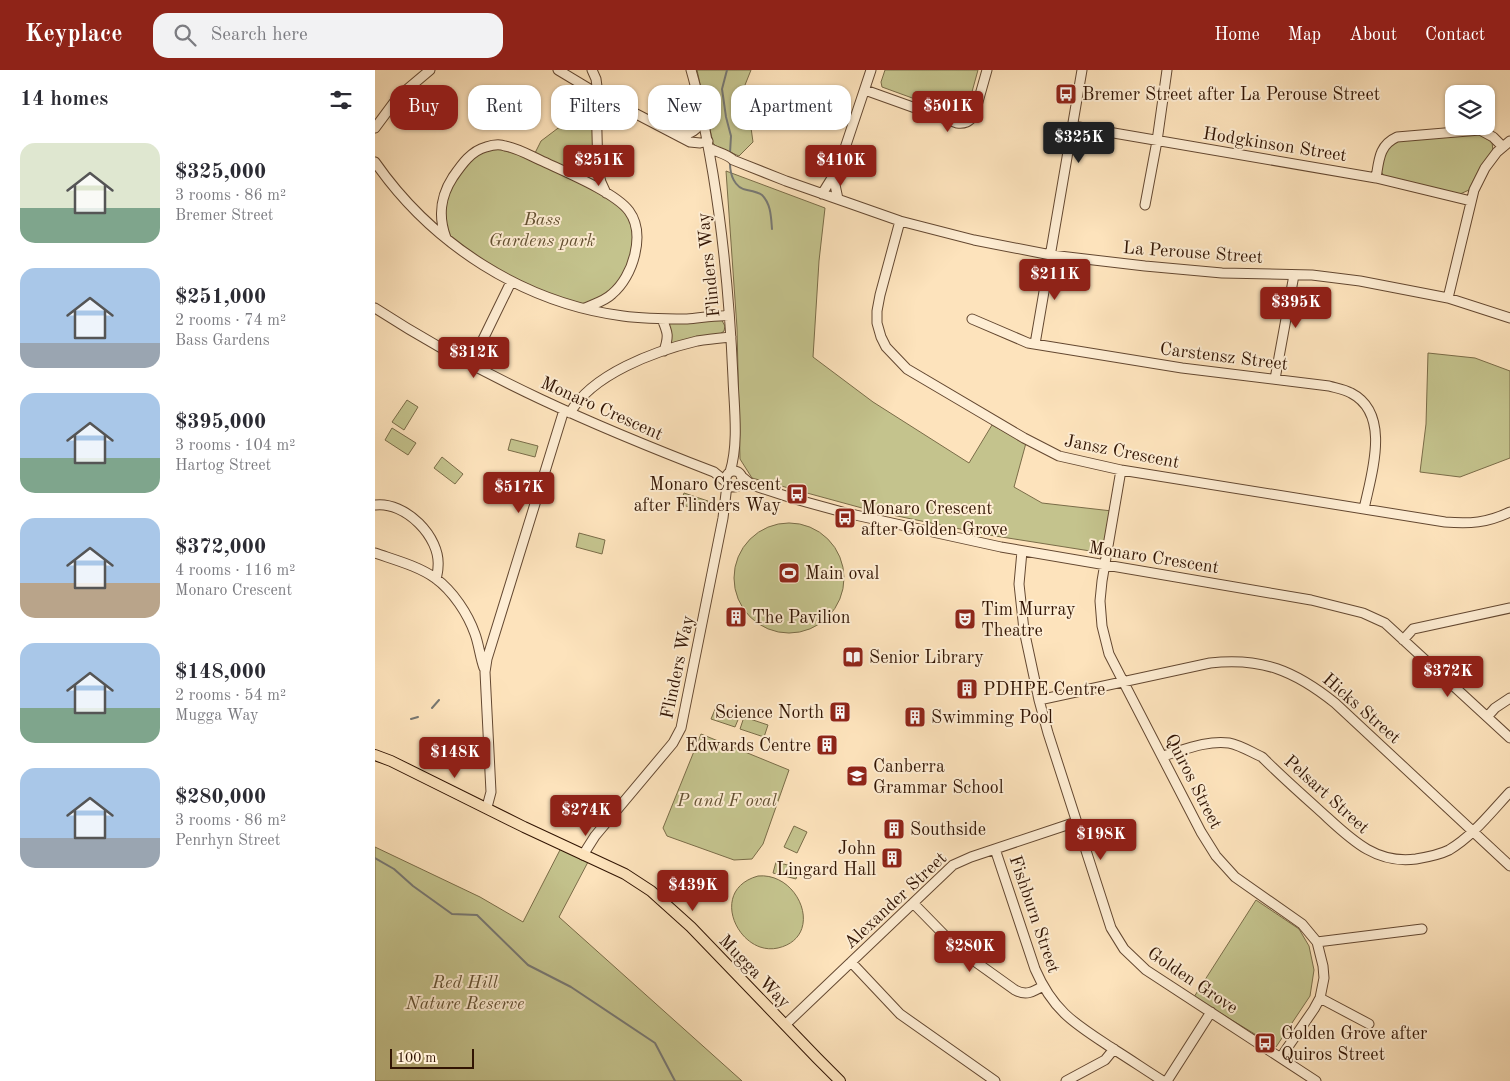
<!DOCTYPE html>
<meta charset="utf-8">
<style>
body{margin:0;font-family:"Old Standard TT",serif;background:#f2f2f3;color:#2b2b33;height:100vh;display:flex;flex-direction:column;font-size:19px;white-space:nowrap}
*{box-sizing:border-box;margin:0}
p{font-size:16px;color:#7c7c81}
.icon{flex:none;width:28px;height:28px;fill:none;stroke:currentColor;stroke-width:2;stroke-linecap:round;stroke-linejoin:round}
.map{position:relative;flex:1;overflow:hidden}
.panel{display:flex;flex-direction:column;background:#fff;width:375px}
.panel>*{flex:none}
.hud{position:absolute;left:15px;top:15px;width:475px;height:45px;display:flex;gap:10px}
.tools{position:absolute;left:1070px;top:15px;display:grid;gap:10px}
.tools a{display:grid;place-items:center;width:50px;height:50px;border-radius:10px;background:#fff;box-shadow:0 1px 4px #0004;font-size:25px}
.scale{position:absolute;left:15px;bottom:12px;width:84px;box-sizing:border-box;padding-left:5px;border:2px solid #311403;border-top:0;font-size:14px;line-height:18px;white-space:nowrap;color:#311403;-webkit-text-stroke:4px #feedd3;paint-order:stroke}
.price{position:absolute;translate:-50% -42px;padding:0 11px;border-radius:5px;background:#8f2418;color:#fff;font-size:16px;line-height:32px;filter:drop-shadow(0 1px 2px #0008)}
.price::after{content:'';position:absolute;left:50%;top:30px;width:15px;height:11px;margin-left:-8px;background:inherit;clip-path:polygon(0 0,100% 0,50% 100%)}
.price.active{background:#222;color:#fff}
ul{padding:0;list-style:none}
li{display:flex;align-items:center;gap:15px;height:125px;padding:0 20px}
li span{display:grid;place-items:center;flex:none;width:140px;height:100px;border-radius:15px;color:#555}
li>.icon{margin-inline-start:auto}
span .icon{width:60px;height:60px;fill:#fffc;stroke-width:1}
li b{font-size:21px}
h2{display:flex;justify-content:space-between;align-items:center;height:60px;padding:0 20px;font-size:21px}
.pill{padding:0 18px;border-radius:15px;background:#fff;box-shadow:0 1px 4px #0004;font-size:18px;line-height:45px}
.pill.active{background:#8f2418;color:#fff}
header{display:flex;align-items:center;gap:30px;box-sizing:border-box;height:70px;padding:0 25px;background:#8f2418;color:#fff}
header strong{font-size:24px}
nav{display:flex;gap:28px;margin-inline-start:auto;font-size:18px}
.search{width:350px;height:45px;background:#f2f2f3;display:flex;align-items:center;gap:12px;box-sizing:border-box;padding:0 18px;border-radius:15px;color:#7c7c81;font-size:19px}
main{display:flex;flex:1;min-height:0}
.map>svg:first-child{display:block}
</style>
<header>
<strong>Keyplace</strong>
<div class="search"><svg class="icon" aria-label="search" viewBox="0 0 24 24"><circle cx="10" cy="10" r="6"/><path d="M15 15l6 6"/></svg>Search here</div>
<nav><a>Home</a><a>Map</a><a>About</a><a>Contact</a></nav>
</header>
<main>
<section class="panel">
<h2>14 homes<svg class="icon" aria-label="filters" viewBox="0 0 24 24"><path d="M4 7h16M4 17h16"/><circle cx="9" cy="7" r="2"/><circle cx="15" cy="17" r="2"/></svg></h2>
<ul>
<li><span style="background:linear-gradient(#dfe7d0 65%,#7fa58c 0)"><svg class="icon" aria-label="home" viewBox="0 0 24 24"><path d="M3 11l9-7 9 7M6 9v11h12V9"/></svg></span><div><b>$325,000</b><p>3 rooms · 86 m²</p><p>Bremer Street</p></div></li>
<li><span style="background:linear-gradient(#a9c7e8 75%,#9aa5b1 0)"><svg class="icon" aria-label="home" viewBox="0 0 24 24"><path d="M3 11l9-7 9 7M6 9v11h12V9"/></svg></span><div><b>$251,000</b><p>2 rooms · 74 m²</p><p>Bass Gardens</p></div></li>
<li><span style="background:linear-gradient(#a9c7e8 65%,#7fa58c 0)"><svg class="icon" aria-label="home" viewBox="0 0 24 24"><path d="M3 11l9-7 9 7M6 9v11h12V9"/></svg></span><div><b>$395,000</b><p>3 rooms · 104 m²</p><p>Hartog Street</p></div></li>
<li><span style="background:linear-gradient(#a9c7e8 65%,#b9a48a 0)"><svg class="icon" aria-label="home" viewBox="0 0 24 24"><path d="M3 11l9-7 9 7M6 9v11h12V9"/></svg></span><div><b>$372,000</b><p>4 rooms · 116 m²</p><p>Monaro Crescent</p></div></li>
<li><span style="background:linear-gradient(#a9c7e8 65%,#7fa58c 0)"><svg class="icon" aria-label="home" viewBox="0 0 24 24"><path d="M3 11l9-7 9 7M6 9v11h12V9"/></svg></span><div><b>$148,000</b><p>2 rooms · 54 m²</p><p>Mugga Way</p></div></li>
<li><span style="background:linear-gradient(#a9c7e8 70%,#9aa5b1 0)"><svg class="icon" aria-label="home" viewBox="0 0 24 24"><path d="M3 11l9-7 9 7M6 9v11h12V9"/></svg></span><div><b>$280,000</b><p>3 rooms · 86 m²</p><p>Penrhyn Street</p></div></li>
</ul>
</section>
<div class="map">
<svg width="1135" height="1011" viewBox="0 0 1135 1011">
<rect width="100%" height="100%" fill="#fde3bc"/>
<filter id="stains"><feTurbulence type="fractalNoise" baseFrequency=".004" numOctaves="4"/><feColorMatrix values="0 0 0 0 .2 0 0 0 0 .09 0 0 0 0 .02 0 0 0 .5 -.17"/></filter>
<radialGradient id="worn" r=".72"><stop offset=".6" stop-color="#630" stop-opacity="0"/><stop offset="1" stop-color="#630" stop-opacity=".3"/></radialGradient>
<path fill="#c4c38d" stroke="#7a6c48" d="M322 0H376L370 15 378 72 364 86 341 76 338 73Z
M510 0H603L592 40 588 44 584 45 507 17 506 12Z
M220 39V101L216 106 211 108 159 85 166 71 207 40Z
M1102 63 1117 72 1118 81 1094 120 1085 124 1010 107 1005 100 1008 83 1022 71Z
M123 78 135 80 208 115 238 131 254 146 260 174 249 204 244 212 230 227 209 234 196 233 125 203 75 167C71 160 68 148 69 140 72 120 90 87 111 80 115 79 119 79 123 78Z
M351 101 450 138 444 191 438 287 498 332 594 393 617 355 651 373 639 417 667 433 737 441 728 483 614 465 498 441 377 408 365 389 362 258Z
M346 249 350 256 349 261 345 264 295 275 292 251Z
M1053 283 1100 288 1135 301V388L1085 407 1045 402 1051 354Z
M32 330 43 337 29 360 17 352Z
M17 358 41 373 33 385 10 370Z
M136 369 163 376 160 387 133 380Z
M67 387 88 404 80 414 59 398Z
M309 423 333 431 329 442 305 434Z
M359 508a55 55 0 1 1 110 0a55 55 0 1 1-110 0Z
M204 463 230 470 227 484 201 477Z
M341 637 365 645 360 657 336 649Z
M369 647 393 655 389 667 365 659Z
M326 664 414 700 388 774 377 789 359 790 292 766 288 758Z
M419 756 432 762 422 783 409 777Z
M0 777 105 827 148 852 186 778 213 792 184 847 367 1011H0Z
M401 792 424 798 421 809 398 803Z
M383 806C425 802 450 867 403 878 364 887 332 820 383 806Z
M881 830 924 859 934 876 939 900 935 926 901 977 819 927Z"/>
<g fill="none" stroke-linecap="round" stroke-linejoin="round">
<path stroke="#777873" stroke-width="2" d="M352 0 347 19 351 47 356 66 355 83
M355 93C355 104 359 118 372 120 377 121 383 122 387 125 396 134 396 147 397 159
M57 638 64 630
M36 649 43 647
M0 788 19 799 38 816 77 844 102 845 153 895 196 917 280 973 300 1011"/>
<g stroke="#644831" stroke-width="11">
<path id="minor" d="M183 0 223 24 315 72 325 73 333 71
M217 0 221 9 223 24 221 27 223 101 226 112 231 123
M316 0C326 34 332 69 338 104 349 171 355 239 358 308 359 337 364 373 355 402
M490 20 582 53C590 54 593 52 599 46L612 0
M698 56 1001 108 1096 131
M0 58 23 27 55 0
M302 64C315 66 324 60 327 47
M334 78C341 82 353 84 358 90L411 111 525 151 599 170 676 185 770 196 847 203 937 205 985 211 1073 228 1135 248
M0 92C57 174 148 233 248 246 269 249 291 249 312 249 326 248 340 245 354 246
M1001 108C1004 90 1004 75 1022 67L1105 60 1118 67 1128 77
M447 124 460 103
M463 129 460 115 464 96 496 0
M770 135 782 71 792 0
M525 151 505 225 502 241V253L506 267 511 277 532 299 649 368 684 386 746 400 1070 452C1095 454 1112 453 1135 442
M71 168C63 146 65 127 78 107 87 94 96 81 111 77 117 75 125 74 130 76 142 78 154 85 165 90 188 101 240 122 254 141 271 164 258 207 237 224 230 231 219 234 210 238
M1073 228 1099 120 1110 98 1122 82 1135 71
M0 238C106 307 222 357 339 402L350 411
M287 249C293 263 294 266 289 281
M597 249 653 273 807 298 954 316C961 318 969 319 976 323 1017 344 996 405 989 439
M660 274 707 0
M96 294 136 212
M900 309 919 205
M195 343C217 304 280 281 322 271 333 269 345 268 356 267
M746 400 727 511 725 531 727 556 734 584 826 762 841 786 860 807 927 854 942 872 948 896 949 908 945 928 939 939 906 987
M351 409a8 8 0 1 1 16 0a8 8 0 1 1-16 0Z
M366 406 377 415 420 429 471 443 626 477 936 530 988 543 1010 553 1135 668
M0 435C30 431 66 467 63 497 63 501 62 505 61 509
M647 481 644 514 649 560 664 630 673 663 736 858 749 879 771 900 941 1011
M0 483C20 490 43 496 60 508 78 521 93 544 100 564 104 575 105 587 109 598
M1028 570 1038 559 1135 538
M664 630 835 593C887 587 920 601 960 633L1135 796
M1112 647 1120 638 1135 628
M788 686C809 680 832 670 854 673 865 675 876 682 887 687 905 705 924 722 943 739 972 765 998 795 1041 789 1053 787 1064 785 1074 780 1098 766 1117 741 1135 722
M112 737 116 722 110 602 112 589 189 340
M620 779 660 899C679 943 702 955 740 980 756 990 772 1001 788 1011
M208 785 220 766 298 673 306 658 348 448 352 415
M538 833 584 880 640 920C651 926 658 922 668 916
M942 872 1047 859
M476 892 525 944 620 1011
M945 928 994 954
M410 955 578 795 596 787 701 752
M691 1011 730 990 739 979
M792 1011 836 942"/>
</g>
<g stroke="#311403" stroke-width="12">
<path id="major" d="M0 685 16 691 149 757 250 804 276 821 316 857 442 988 465 1011"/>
</g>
<use href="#minor" stroke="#feedd3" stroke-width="9"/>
<use href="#major" stroke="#fde3bc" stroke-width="10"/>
</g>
<defs>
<g id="bus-square" transform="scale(1.125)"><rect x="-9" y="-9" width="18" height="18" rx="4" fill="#8f2418" stroke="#feedd3"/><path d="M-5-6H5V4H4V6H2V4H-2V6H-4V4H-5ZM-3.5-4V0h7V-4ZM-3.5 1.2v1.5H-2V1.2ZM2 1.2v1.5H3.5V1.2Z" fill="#fff"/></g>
<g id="stadium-square" transform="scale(1.125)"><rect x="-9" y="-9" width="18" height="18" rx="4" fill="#8f2418" stroke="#feedd3"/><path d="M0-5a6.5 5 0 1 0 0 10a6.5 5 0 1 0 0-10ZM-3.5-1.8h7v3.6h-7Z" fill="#fff"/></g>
<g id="building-square" transform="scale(1.125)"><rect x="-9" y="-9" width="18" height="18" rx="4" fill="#8f2418" stroke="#feedd3"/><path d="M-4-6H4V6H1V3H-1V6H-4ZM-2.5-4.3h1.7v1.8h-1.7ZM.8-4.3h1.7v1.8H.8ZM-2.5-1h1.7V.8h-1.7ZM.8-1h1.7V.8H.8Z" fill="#fff"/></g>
<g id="theatre-square" transform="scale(1.125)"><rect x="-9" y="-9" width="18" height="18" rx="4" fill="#8f2418" stroke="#feedd3"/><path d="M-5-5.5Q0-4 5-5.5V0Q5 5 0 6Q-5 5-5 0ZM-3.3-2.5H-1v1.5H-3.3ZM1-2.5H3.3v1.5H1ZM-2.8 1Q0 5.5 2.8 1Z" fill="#fff"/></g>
<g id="library-square" transform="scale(1.125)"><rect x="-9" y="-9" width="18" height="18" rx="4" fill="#8f2418" stroke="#feedd3"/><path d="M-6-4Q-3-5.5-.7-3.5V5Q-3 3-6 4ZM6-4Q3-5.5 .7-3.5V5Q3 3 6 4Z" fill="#fff"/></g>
<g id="school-square" transform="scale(1.125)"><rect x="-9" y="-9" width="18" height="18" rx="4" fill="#8f2418" stroke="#feedd3"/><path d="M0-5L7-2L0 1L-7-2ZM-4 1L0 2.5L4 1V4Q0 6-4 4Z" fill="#fff"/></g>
</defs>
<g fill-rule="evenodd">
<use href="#bus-square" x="691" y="24"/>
<use href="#bus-square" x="422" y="424"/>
<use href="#bus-square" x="470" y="448"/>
<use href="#stadium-square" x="414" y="503"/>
<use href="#building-square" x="361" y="547"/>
<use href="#theatre-square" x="590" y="549"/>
<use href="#library-square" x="478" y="587"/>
<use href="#building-square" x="592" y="619"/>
<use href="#building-square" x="465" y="642"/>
<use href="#building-square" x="540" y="647"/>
<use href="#building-square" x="452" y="675"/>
<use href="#school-square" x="482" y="706"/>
<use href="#building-square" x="519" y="759"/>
<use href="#building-square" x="517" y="788"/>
<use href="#bus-square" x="890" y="973"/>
</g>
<g text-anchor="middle" stroke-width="4" stroke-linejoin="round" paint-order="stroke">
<g font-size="18" fill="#311403" stroke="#feedd3" text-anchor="start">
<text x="707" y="30">Bremer Street after La Perouse Street</text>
<text x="406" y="420" text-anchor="end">Monaro Crescent<tspan x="406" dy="21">after Flinders Way</tspan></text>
<text x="486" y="444">Monaro Crescent<tspan x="486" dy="21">after Golden Grove</tspan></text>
<text x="430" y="509">Main oval</text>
<text x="606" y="545">Tim Murray<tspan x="606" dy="21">Theatre</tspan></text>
<text x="377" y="553">The Pavilion</text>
<text x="494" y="593">Senior Library</text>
<text x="608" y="625">PDHPE Centre</text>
<text x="449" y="648" text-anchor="end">Science North</text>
<text x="556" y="653">Swimming Pool</text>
<text x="436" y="681" text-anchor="end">Edwards Centre</text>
<text x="498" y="702">Canberra<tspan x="498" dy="21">Grammar School</tspan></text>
<text x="535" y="765">Southside</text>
<text x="501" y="784" text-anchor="end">John<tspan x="501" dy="21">Lingard Hall</tspan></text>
<text x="906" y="969">Golden Grove after<tspan x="906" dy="21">Quiros Street</tspan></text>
</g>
<g font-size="18" fill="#311403" stroke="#feedd3">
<text transform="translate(900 74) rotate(9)" y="6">Hodgkinson Street</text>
<text transform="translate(818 182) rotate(4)" y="6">La Perouse Street</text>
<text transform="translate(333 195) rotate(-96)" y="6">Flinders Way</text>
<text transform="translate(849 286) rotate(7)" y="6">Carstensz Street</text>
<text transform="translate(227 338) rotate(24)" y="6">Monaro Crescent</text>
<text transform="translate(747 381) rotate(11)" y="6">Jansz Crescent</text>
<text transform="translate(779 487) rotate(9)" y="6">Monaro Crescent</text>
<text transform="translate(302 597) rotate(-78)" y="6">Flinders Way</text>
<text transform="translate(987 638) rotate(41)" y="6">Hicks Street</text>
<text transform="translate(819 711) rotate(63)" y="6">Quiros Street</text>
<text transform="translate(952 724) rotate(42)" y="6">Pelsart Street</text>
<text transform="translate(520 830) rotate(-43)" y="6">Alexander Street</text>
<text transform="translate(660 844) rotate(71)" y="6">Fishburn Street</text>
<text transform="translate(380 901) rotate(46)" y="6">Mugga Way</text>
<text transform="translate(818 910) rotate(34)" y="6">Golden Grove</text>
</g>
<g font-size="18" font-style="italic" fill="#645133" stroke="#feedd3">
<text x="167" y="155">Bass<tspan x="167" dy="21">Gardens park</tspan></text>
<text x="352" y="736">P and F oval</text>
<text x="90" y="918">Red Hill<tspan x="90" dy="21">Nature Reserve</tspan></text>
</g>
</g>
<rect width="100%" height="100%" filter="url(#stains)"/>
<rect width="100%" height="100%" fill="url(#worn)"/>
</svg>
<div class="tools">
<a><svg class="icon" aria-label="layers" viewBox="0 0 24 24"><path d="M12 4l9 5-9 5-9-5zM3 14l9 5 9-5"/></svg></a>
</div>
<div class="scale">100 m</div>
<b class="price" style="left:573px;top:63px">$501K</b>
<b class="price active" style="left:704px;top:94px">$325K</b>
<b class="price" style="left:224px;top:117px">$251K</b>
<b class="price" style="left:466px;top:117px">$410K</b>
<b class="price" style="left:680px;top:231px">$211K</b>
<b class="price" style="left:921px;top:259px">$395K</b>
<b class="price" style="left:99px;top:309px">$312K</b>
<b class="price" style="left:144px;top:444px">$517K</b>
<b class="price" style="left:1073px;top:628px">$372K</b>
<b class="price" style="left:80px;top:709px">$148K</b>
<b class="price" style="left:211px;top:767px">$274K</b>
<b class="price" style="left:726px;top:791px">$198K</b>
<b class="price" style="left:318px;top:842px">$439K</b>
<b class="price" style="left:595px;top:903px">$280K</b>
<div class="hud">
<a class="pill active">Buy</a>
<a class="pill">Rent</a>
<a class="pill">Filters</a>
<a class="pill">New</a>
<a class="pill">Apartment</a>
</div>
</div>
</main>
